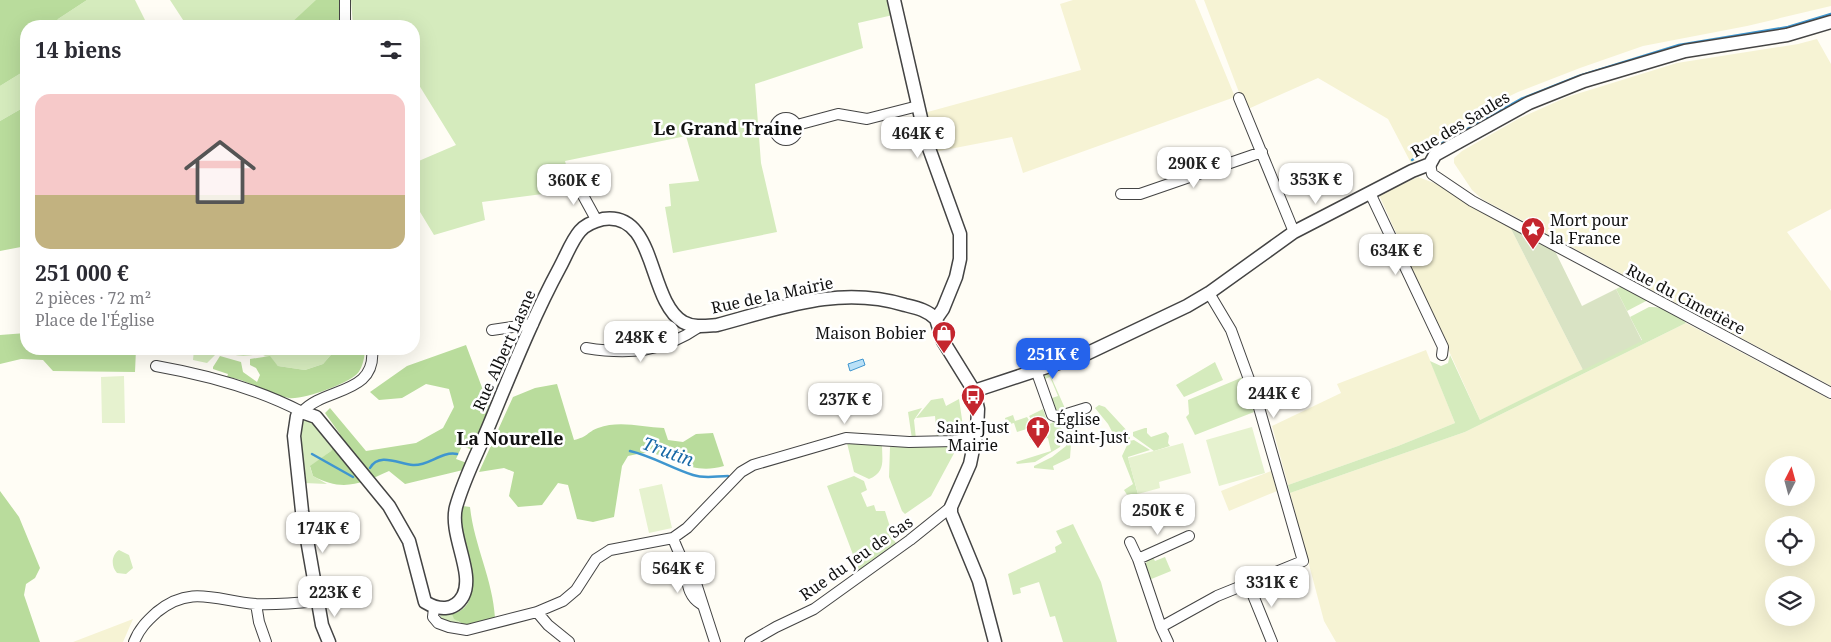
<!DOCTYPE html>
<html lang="fr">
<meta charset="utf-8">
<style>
body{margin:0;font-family:"Noto Serif",serif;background:#f2f2f3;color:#2b2b33;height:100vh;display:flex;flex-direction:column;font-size:19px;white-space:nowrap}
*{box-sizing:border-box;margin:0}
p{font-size:16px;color:#7c7c81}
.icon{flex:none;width:28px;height:28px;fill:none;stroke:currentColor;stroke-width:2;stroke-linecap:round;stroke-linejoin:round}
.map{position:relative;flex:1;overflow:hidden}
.sheet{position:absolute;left:20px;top:20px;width:400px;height:335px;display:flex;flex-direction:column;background:#fff;border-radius:20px;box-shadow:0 5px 20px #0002}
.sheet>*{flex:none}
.needle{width:32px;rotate:6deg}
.fabs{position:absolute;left:1765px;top:456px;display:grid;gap:10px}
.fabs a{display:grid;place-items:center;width:50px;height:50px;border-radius:50%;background:#fff;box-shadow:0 5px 20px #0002;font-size:25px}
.price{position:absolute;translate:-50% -42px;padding:0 11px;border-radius:10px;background:#fff;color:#222;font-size:16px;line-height:32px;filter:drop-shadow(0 1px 2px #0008)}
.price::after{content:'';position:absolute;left:50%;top:30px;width:15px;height:11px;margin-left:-8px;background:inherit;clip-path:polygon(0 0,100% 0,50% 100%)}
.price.active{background:#2563eb;color:#fff}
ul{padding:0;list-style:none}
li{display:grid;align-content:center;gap:10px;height:265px;padding:0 15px}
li+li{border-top:1px solid #e1e1e2}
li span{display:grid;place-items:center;height:155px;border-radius:15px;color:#555}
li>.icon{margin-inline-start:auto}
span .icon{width:90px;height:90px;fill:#fffc;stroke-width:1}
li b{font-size:21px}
h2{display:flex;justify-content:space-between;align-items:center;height:60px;padding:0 15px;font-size:21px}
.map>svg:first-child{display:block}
</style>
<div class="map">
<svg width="1831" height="642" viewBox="0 0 1831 642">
<rect width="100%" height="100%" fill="#fffdf5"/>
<path fill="#f6f3d4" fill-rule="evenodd" d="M1073 0H1195L1235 97 1023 173 1012 137 934 152 924 113 1081 70 1060 4Z
M1204 0H1831V6L1747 26 1643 46 1580 68 1518 92 1469 116 1425 145 1428 153 1411 163 1388 119 1318 78 1248 109 1240 95Z
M1817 39 1831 64V209L1787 232 1831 291V386L1482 199 1472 190 1454 163V158L1462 151 1518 119 1567 97 1677 63 1798 44Z
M1418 177 1437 184 1509 225 1583 370 1480 420 1379 195Z
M1686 323 1831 400V642H1336L1324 621 1290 493 1465 432ZM1774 465H1806V498H1774ZM1774 525H1806V558H1774ZM1774 585H1806V618H1774Z
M1426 350 1455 423 1398 446 1288 485 1272 426 1341 393 1337 384Z
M1271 471 1277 491 1229 511 1221 491Z
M133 619 123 642H73Z"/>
<path fill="#d5ebbd" d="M87 0H135L148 26H54L58 19Z
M170 0H341V26H187Z
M351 0H890L893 15 858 23 863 48 755 84 761 163 777 232 673 253 665 207 671 206 669 184 699 181 686 136 565 161 573 190 482 202 485 220 434 235 414 202V163L456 145 414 77V26H353Z
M26 70V106L0 121V86Z
M1622 286 1648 300 1627 311 1616 289Z
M1649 307C1661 306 1679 312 1686 323L1465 432 1290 493 1288 485 1398 446 1455 423 1430 361 1441 366 1448 363 1450 355 1480 420 1642 340 1630 317Z
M194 349H218L219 351 207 363 193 360Z
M224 349H272C257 355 237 361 224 349Z
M278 349H336L323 364 305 370 278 366 270 357 263 356Z
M1215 362 1223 380 1184 397 1176 385Z
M1049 372 1067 413 1054 412 1052 398 1058 396 1050 377 1045 379V374Z
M1243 377 1254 412 1195 435 1186 417 1189 414 1188 400Z
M943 398 946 406 959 399 963 426 962 429 943 432 944 437 937 438 935 416 916 418 931 400Z
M1099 405 1105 407 1130 434V439L1117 441 1108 424 1095 408Z
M922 408 914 420 916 439H912L908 412Z
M1043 409 1047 421 1036 426 1029 416Z
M1087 411 1093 423 1072 430 1070 458 1053 466 1054 470 1034 468V466L1052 457 1066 446 1068 433 1063 422 1064 418Z
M1013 415 1015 421 1027 417 1033 427 1017 432 1014 423 1006 425 1005 418Z
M308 419H313L335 443 331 451 310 467 313 476 327 484 304 483 300 427 303 421Z
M1054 422 1060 426 1064 433 1060 447 1035 462 1017 464 1016 462 1051 451 1048 438 1030 440 1029 433Z
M1145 428H1147V433L1151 437 1166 432 1169 436 1168 443 1170 446 1154 451 1133 436V432Z
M1134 440 1150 450 1128 457 1139 498 1131 501 1124 490 1133 484 1122 456 1129 441Z
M847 443 882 445C882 460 886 472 869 479L854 472Z
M959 444 931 496 905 514 902 511 889 477 890 447Z
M854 476 864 481 867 490 861 493 867 507 874 505 876 511H885L890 527 889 535 898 545 877 561 872 560 860 573 827 486Z
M1073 524 1101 582 1117 642H1063L1055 616 1050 617 1039 582 1020 588 1021 593 1013 595 1008 574 1056 552 1055 547 1062 543 1056 531Z
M119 550 129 555 133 568 126 574 117 573C111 567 111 555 119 550Z
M1152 556 1155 561 1165 557 1171 571 1149 580 1145 564Z
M443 612 452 614 460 624 455 625 440 619 441 613Z"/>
<path fill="#b9dc9c" d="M0 0H87L58 19 54 26H26V70L0 86Z
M316 0H341V26H288Z
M26 106V246L0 251V121Z
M26 333V349H136L135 372 53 371 43 360 21 359 0 364V335Z
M466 345 489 406 473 450 462 446 456 459 467 463 463 470 405 484 389 471C361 484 342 492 313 476L310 466 331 451 340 434 325 413 330 408 366 451 416 443 443 428 454 407 449 389 426 384 402 398 379 400 370 392 407 366Z
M336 349H364C366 355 362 369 357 374 347 384 303 400 289 398 268 395 248 379 227 377L228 374 213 369V367L220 356 241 362 243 372 257 382 260 375 256 368 250 365V359L270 356 278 366 305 370 323 364Z
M557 384 574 440C588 437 587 432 598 428 619 420 642 427 664 428L668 440 683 442 696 434 713 433 724 466C692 475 680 459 651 453 644 452 635 455 628 456L622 466 614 517 593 522 577 519 568 485 558 483 542 505 518 507 509 496 514 472 504 468 479 472 513 397 535 388Z
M0 491 19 517 40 568 35 578 26 584 24 595 40 642H0Z
M463 506 470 507C474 545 493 580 495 618L465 625 454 619 452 614C490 606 462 544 460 521 459 516 462 511 463 506Z"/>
<path fill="#d9e3c4" d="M1509 225 1554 249 1582 306 1616 289 1642 341 1583 370Z"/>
<path fill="#e6f2cf" d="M124 376 125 423H102L101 377Z
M1252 427 1265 473 1219 486 1206 440Z
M1183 443 1191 473 1159 482 1160 488 1138 494 1128 458Z
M662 484 672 528 649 533 639 489Z"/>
<path fill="#b9e0f7" stroke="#3f96cf" d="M863 359 865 365 850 371 848 364Z"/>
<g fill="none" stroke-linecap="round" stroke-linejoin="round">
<path stroke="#3f96cf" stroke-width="2.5" d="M1412 160 1521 99 1579 76 1679 45 1788 27 1831 14
M630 451C652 456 671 468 693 475 705 479 716 476 728 476
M312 454 353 477
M370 468C379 452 399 464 413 465 429 466 441 451 457 454"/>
<g stroke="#444" stroke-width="12">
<path id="minor" d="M345 26V0
M1239 98 1294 232
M775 129a11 11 0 1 1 22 0a11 11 0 1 1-22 0Z
M797 125 838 114 867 119 918 106
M1430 164 1432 174 1472 201 1831 393
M574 179 597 221
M1370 193 1443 347 1442 355
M1121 194H1140L1262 152
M492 330 533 324
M586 348C629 355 663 352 699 327
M156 366C207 375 256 388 302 412 324 387 377 395 372 349
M1036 370 1052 415 1057 417 1086 408
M673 538C676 547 681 556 684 565 688 580 686 595 701 604
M1130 542 1138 559 1161 627
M1138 559 1189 536
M684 566 693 574 715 642
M1248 583 1272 642
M256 604 259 622 266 642
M434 608 433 617 438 623 449 627 467 630 537 612 563 601 576 590 596 559 610 550 673 538 687 528 741 472 753 465 846 438 909 442 954 441 976 437
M537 612 548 625 569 642
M134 642C139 629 147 621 157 612 191 584 217 601 256 604 276 605 297 603 317 601
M750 642 776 627 814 609 910 540 951 507
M1168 642 1161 627 1217 596 1303 561 1258 404 1231 330 1209 293"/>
</g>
<g stroke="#444" stroke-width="15">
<path id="tertiary" d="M894 0 926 140 960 234V259L956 277 943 309 936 319
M936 319 943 341 974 391 978 409 977 430 970 464 951 507V513L979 581 995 642
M974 391 1086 354 1187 306 1209 293 1294 232 1412 171 1430 164 1435 155 1529 103 1584 81 1685 51 1787 35 1831 22
M329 642 322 625 302 511 294 436 297 416 302 412 316 417 389 506 409 541 425 602C438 610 454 612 463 596 475 573 449 535 456 507 464 478 479 450 490 423 512 370 533 317 560 267 566 256 572 240 580 231 586 224 595 221 603 219 657 211 647 300 683 322 694 328 705 326 717 325 781 308 839 285 905 305 917 308 927 310 936 319"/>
</g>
<use href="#minor" stroke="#fff" stroke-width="10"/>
<use href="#tertiary" stroke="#fff" stroke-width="12"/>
</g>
<defs>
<g id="sight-pin" transform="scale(1.25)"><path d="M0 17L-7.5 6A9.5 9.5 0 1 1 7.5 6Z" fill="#c4262e" stroke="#fff"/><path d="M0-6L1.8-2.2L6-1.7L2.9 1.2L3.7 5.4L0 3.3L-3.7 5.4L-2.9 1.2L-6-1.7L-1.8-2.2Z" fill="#fff"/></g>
<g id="shop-pin" transform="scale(1.25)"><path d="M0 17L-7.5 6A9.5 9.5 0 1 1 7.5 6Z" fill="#c4262e" stroke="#fff"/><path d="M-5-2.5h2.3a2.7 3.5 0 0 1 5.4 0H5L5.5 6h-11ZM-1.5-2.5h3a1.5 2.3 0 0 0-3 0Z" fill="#fff"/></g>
<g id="bus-pin" transform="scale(1.25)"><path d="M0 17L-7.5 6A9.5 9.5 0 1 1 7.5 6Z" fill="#c4262e" stroke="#fff"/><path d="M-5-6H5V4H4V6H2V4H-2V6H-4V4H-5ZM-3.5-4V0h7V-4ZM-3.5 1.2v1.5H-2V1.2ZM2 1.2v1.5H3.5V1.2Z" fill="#fff"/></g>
<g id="church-pin" transform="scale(1.25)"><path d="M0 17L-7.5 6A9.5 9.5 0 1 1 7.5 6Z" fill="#c4262e" stroke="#fff"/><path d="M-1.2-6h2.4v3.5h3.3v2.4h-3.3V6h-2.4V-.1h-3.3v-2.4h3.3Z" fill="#fff"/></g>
</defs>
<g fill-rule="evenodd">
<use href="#sight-pin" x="1533" y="229"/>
<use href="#shop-pin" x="944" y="333"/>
<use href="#bus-pin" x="973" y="396"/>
<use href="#church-pin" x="1038" y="428"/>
</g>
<g text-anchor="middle" stroke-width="5" stroke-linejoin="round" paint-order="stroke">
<g font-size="16" fill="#111" stroke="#fff">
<text transform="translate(1460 124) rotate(-31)" y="6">Rue des Saules</text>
<text transform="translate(772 295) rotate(-12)" y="6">Rue de la Mairie</text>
<text transform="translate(1686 299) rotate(28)" y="6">Rue du Cimetière</text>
<text transform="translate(504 350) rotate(-66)" y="6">Rue Albert Lasne</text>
<text transform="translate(856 558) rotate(-35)" y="6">Rue du Jeu de Sas</text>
</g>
<g font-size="16" fill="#111" stroke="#fff" text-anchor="start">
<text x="1550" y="226">Mort pour<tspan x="1550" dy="18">la France</tspan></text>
<text x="926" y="339" text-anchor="end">Maison Bobier</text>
<text x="1056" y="425">Église<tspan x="1056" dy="18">Saint-Just</tspan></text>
<text x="973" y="433" text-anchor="middle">Saint-Just<tspan x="973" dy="18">Mairie</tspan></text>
</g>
<g font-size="18" font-weight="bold" fill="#111" stroke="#fff">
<text x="728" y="135">Le Grand Traine</text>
<text x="510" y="445">La Nourelle</text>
</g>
<g font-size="18" font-style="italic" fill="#1768a6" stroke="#fff">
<text transform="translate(668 452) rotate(20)" y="6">Trutin</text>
</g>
</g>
</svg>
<div class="fabs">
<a><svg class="needle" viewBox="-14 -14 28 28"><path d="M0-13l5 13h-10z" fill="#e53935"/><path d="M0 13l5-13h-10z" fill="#7c7c81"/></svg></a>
<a><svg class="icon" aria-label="locate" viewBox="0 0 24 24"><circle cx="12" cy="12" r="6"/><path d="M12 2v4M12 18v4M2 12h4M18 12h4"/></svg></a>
<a><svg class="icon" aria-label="layers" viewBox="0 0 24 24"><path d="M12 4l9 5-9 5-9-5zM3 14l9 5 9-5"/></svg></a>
</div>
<b class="price" style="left:918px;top:159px">464K €</b>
<b class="price" style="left:1194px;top:189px">290K €</b>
<b class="price" style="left:1316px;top:205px">353K €</b>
<b class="price" style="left:574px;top:206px">360K €</b>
<b class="price" style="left:1396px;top:276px">634K €</b>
<b class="price" style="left:641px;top:363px">248K €</b>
<b class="price active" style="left:1053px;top:380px">251K €</b>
<b class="price" style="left:1274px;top:419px">244K €</b>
<b class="price" style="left:845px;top:425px">237K €</b>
<b class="price" style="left:1158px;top:536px">250K €</b>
<b class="price" style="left:323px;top:554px">174K €</b>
<b class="price" style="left:678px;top:594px">564K €</b>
<b class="price" style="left:1272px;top:608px">331K €</b>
<b class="price" style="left:335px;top:618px">223K €</b>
<section class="sheet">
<h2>14 biens<svg class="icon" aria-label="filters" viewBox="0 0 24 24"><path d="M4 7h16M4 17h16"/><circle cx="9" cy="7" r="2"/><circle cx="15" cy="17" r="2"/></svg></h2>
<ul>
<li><span style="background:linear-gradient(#f6c9c9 65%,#c2b280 0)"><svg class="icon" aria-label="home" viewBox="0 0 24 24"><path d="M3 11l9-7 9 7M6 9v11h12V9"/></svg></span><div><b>251 000 €</b><p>2 pièces · 72 m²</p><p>Place de l'Église</p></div></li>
</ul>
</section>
</div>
